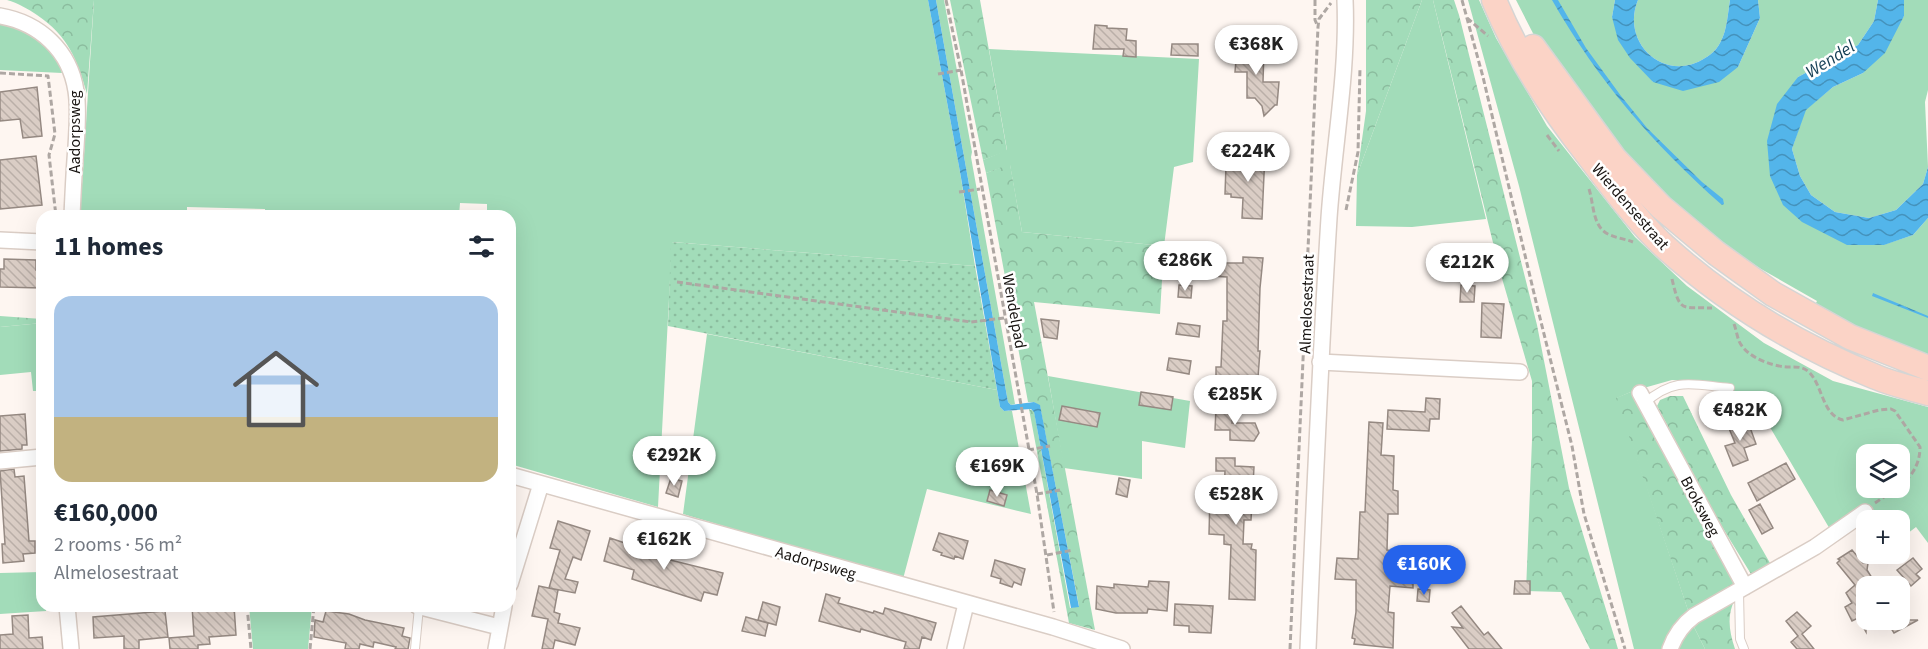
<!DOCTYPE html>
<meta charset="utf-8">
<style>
body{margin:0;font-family:"Source Sans 3",sans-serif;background:#f2f2f3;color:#1f2937;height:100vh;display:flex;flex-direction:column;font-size:22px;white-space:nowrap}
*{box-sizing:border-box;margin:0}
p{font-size:20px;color:#747a83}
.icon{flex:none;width:33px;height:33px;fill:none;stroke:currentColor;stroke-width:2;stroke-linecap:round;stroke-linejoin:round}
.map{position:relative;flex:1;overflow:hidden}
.details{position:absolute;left:36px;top:210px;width:480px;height:402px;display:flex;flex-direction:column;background:#fff;border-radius:18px;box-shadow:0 6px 24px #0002}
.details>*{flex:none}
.fabs{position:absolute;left:1856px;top:444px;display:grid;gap:12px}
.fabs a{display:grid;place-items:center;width:54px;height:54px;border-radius:12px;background:#fff;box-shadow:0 6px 24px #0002;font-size:30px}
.price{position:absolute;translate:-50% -51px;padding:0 14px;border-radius:21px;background:#fff;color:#222;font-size:20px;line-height:39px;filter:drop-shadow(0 2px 3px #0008)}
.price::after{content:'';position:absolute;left:50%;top:36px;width:18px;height:14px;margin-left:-9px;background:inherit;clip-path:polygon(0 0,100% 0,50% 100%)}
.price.on{background:#2563eb;color:#fff}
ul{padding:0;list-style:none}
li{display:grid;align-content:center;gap:12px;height:318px;padding:0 18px}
li span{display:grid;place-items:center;height:186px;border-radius:18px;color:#555}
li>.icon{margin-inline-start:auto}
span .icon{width:108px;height:108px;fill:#fffc;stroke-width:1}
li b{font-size:26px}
h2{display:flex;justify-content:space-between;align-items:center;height:72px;padding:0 18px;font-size:26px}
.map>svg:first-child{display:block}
</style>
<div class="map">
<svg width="1928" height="649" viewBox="0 0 1928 649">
<defs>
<pattern id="forest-crowns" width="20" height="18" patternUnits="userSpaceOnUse" patternTransform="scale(1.5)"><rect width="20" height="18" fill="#a2dcb9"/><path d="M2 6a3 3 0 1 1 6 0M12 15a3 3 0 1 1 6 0" fill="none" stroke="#8bbc9e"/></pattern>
<pattern id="garden-dots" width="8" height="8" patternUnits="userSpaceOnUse" patternTransform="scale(1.5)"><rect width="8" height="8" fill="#a2dcb9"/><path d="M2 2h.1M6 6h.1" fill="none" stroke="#8bbc9e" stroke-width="1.8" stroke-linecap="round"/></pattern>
<pattern id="water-waves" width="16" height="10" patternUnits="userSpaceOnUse" patternTransform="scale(1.5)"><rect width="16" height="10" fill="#53b5ea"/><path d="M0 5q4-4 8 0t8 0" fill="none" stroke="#4492bc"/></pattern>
<pattern id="building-back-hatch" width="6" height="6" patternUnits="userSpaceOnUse" patternTransform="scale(1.5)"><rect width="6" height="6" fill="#dacdc5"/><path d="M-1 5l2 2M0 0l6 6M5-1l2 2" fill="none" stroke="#baafa8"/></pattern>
</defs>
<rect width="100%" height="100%" fill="#fef6f1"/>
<path fill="#a2dcb9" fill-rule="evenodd" d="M94 0H928L960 172 975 266 672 242 658 507 510 464V216H487V204L460 203 459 216H265V209L187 207V216H80Z
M936 0H944L972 152 971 157 1015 404 1011 405 1008 402Z
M1422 0H1433L1486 219 1412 227 1356 226 1357 175Z
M1468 0H1479L1496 38 1547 126 1635 237 1687 286 1764 343 1833 381 1928 407V543L1916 527 1899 540V520H1873L1870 513 1831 531 1754 400 1732 392V384L1672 380 1633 391 1617 398 1693 625 1705 649H1634L1519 186ZM1866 454H1899V488H1866Z
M1516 0H1615L1612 17 1653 82 1738 67 1760 18 1758 0H1878L1874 21 1858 45 1798 77 1770 176 1883 245 1913 235 1928 218V362L1852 332 1815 305 1817 301 1761 269 1663 204 1538 43Z
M1638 0H1730C1728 12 1727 30 1721 41 1718 48 1712 54 1705 58 1665 84 1620 43 1638 0Z
M1904 0H1928V90L1925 102 1928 167 1923 184 1896 210 1869 218 1835 212 1811 195 1800 176 1792 149 1805 110 1833 87 1863 73 1904 16Z
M0 20C24 24 57 48 62 73L0 70Z
M989 49 1199 59 1193 162 1174 167 1164 246 1022 232 1010 165 986 173 983 160 1007 150Z
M42 323V391H33L31 372 0 375V327Z
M707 334 997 390 1000 407 1004 411H1012L1031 514 927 489 903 579 683 514Z
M1048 376 1190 401 1185 448 1142 441V479L1064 468Z
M42 572V606H46V611L0 614V573Z
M249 606H312L308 649H253Z"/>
<path fill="url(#forest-crowns)" d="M7 0H94L87 94C77 59 68 36 37 15 28 9 18 3 7 0Z
M950 0H980L1007 151 983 160Z
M1366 0H1422L1357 175 1366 111Z
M1433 0H1454L1459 15 1537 325 1569 488 1618 649H1590L1561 592 1526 591 1532 440V381L1501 275Z
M1010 164 1022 232 1164 246 1160 314 1034 302 1095 630 1069 623 1029 409 1034 411 1070 608 1079 606 1040 406 1034 402H1028L986 173Z
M0 316 42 319V323L0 327Z
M1633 391 1741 588C1727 610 1727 625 1735 649H1705L1693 625 1616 398Z
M1670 396H1683L1731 495 1770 563 1751 574 1716 517 1657 406 1660 400Z"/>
<path fill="url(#garden-dots)" d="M671 242 975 266 997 390 668 326Z"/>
<path fill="url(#water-waves)" d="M928 0H936L1008 402 1011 405 1034 402 1040 405 1079 607 1071 608 1034 412 1031 409 1004 411 1000 407 960 172Z
M1552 0H1558L1586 48 1621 96 1647 128 1702 182 1723 199 1724 204 1722 205C1652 143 1599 82 1552 0Z
M1615 0H1638C1620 43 1665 84 1705 58 1712 54 1718 48 1721 41 1727 30 1728 12 1730 0H1758L1760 18 1738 67 1719 82 1683 91 1653 82 1630 58 1618 40 1612 17Z
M1878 0H1904V16L1885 53 1863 73 1833 87 1806 110 1792 149 1800 176 1811 195 1835 212 1869 218 1896 210 1923 184 1928 167V218L1913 235 1884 245H1847L1802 222 1783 205 1770 176 1767 141 1777 104 1798 77 1858 45 1874 21Z
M1873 293 1928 316V318L1872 296Z"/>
<path fill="url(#building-back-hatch)" stroke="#958982" stroke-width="1.5" d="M1095 25 1107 26V28L1127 29 1126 40 1136 41V57L1123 56 1124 49H1093Z
M1267 37H1288V55L1267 54Z
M1172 44H1198V56L1171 55Z
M1231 46 1264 48 1263 82H1279L1277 105H1275L1264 116 1262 106 1255 98H1247V72H1235L1236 60H1231Z
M37 87 42 136 23 138 20 119 0 121V92Z
M1237 152 1265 153 1262 219 1242 218 1243 198 1231 197V194H1225L1226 165 1237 166Z
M36 156 42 205 0 209V160Z
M1243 257 1263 258 1260 288 1258 351H1260L1257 390H1254V397L1237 396 1238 381 1216 380V367H1221L1223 321H1227V277L1210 276V263H1243Z
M4 259 36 260V270H42V288L0 287V269H4Z
M1179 285 1192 286 1191 298 1178 297Z
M1461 285 1475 286 1474 302H1460Z
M1482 303 1504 304 1501 338 1481 337Z
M1041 319 1059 321 1057 339 1044 337Z
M1178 323 1200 326 1199 337 1176 334Z
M1169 358 1191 361 1189 374 1167 370Z
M1141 392 1173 397 1171 410 1139 405Z
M1426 398 1440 399 1439 419H1430L1429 431 1387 429 1388 410 1425 412Z
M1062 406 1100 413 1097 427 1059 420Z
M1216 408H1233L1232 423H1255L1259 433 1254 441 1230 440V430H1215Z
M25 414 27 445H22V449L0 451V416Z
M1747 419 1756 444 1744 448 1748 460 1733 466 1725 446 1735 443 1728 426Z
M1369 422 1383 423 1381 455 1394 456 1393 490 1398 491V514H1388L1387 550 1408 551V554H1413V588L1390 586 1388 612 1394 613 1393 648 1354 644 1355 639 1352 638 1356 612V580L1335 579 1337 558 1358 559 1360 512H1365Z
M670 450 682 453 678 466 666 463Z
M1216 458H1235V466L1254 467 1251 520H1244L1243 544H1252L1251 549 1256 550 1255 600 1229 599 1231 545 1224 544V535L1209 534 1210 496 1224 497 1225 471H1216Z
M1786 463 1795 479 1757 501 1748 483Z
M14 469 15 477 24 476 29 541H35V553L23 554 24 561 3 563 2 544H5L0 471Z
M671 478 682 481 678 497 666 493Z
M1119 478 1130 480 1127 497 1116 494Z
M990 490 1007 495 1004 506 987 501Z
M1760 504 1773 528 1762 534 1749 510Z
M558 521 590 531 581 560 573 557 565 579 578 582 575 593 549 588 560 550 550 548Z
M939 533 968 541 963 559 955 556 954 559 941 555 942 553 933 550Z
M610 538 663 556 662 558 723 573 717 595 704 592 701 601 632 579 634 570 604 561Z
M1852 550 1863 563H1868L1867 570 1877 586H1866V632L1858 618 1852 621 1845 607 1852 603 1846 593 1855 585 1837 563 1840 560 1838 559Z
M1913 558 1922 569 1916 574 1920 578 1911 586 1897 570Z
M995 560 1025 569 1021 585 1014 582 1012 587 1000 583 1001 579 991 576Z
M1149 581 1169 582 1167 611 1148 609 1147 613H1116L1096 609 1097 586 1114 588V584L1148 587Z
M1515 581H1530V594H1514Z
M539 586 558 590 554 612 560 614 558 623 580 628 575 645 555 640 553 649H542L548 619 532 616Z
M1418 589 1430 590 1429 602 1417 601Z
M826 594 840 598 838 603 873 613 874 611 883 614 885 608 936 623 931 640 922 637 919 649H904L906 642 861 629 860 632 819 621Z
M763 602 780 607 776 625 758 620Z
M1175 604 1213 606 1211 633 1189 632V626L1174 625Z
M192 606H234L236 635 209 637 210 644 198 645V649H170L169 638 194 636Z
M1461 606 1484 635 1488 632 1502 649H1469L1452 627 1463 628 1452 613Z
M165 611 168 637 139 640V649H124V636L94 638 93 617Z
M326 611 349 614 365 620 404 628 402 636 410 638 408 649H395L396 647 374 642 373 647 360 644 359 649H345L346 643 314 637 315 620 323 622Z
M1797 612 1811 626 1802 634 1814 649H1797L1791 642 1798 636 1786 621Z
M28 615 29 638 42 637 43 649H0V635L13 634 12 616Z
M746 617 768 623 765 636 742 631Z
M1886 620H1918L1894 633Z"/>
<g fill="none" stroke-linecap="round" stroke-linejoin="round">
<g stroke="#dacdc5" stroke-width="10">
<path id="service" d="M1645 403C1675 376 1694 385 1730 388
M1739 592 1740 639 1744 649
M415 649 419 607"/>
</g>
<g stroke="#dacdc5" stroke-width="18">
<path id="minor" d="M0 16C40 23 70 51 76 91 79 110 77 128 76 147 74 170 73 193 72 216
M0 240 42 242
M1320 362 1520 372
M1640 393 1745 587
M0 461 42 457
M510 475 1053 627 1122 649
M510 584 541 484
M67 606 71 649
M417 606 499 627
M496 649 504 606
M955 649 966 604
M1308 649C1314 505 1320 361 1329 218 1334 145 1348 72 1345 0
M1670 649C1675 635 1682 625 1694 616L1815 547 1865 512"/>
</g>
<g stroke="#d5d5d4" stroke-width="27">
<path id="primary" d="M1494 0C1517 56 1551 108 1588 155 1611 185 1636 220 1664 246 1725 301 1799 346 1876 377 1892 384 1911 388 1928 393
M1533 47 1614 158 1661 207 1716 253 1773 294 1850 337 1928 368"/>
</g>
<path stroke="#aea7a3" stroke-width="3" stroke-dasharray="6 3" stroke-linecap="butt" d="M946 0 961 70 1037 494 1054 612
M1315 0V20L1318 27
M1462 0 1483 77 1537 306 1572 446 1584 514 1625 649
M1467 18 1488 36
M0 73 48 76 55 134 49 155 56 216
M938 74 961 70
M1547 135 1559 151
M1589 189C1594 204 1592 228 1610 235 1617 238 1625 239 1633 242
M959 192 980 189
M1346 210 1358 152 1360 68
M1672 279C1680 313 1681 307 1712 308
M677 282 971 322 1004 318
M1734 324C1736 329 1737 336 1739 341 1746 357 1771 366 1787 367 1796 367 1802 366 1809 372 1823 386 1822 415 1843 420L1879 410 1891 409 1895 411 1920 447C1920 464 1912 477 1899 486
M1028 450 1050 446
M1037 494 1060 490
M1875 503 1897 488
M1047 555 1073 550
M247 606 251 649
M310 649 314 606
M1290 649 1318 27 1319 19 1331 3"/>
<use href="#service" stroke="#fff" stroke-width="8"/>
<use href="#minor" stroke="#fff" stroke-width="15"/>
<use href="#primary" stroke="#fbd3c6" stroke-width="24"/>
</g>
<g text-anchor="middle" stroke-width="5" stroke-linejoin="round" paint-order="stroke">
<g font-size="16" fill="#171310" stroke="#fff">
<text transform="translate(74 132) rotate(-90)" y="6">Aadorpsweg</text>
<text transform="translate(1631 206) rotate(49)" y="6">Wierdensestraat</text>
<text transform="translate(1306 304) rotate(-88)" y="6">Almelosestraat</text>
<text transform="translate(1015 311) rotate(80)" y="6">Wendelpad</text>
<text transform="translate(1701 506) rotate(62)" y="6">Broksweg</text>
<text transform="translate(816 562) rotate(16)" y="6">Aadorpsweg</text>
</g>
<g font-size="18" font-style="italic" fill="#153f55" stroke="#fff">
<text transform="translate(1830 59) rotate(-32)" y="6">Wendel</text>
</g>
</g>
</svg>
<div class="fabs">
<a><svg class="icon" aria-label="layers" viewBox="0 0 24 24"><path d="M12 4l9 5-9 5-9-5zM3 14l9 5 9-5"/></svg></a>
<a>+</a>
<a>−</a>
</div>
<b class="price" style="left:1256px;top:76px">€368K</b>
<b class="price" style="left:1248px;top:183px">€224K</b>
<b class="price" style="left:1185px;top:292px">€286K</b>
<b class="price" style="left:1467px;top:294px">€212K</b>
<b class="price" style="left:1235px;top:426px">€285K</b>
<b class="price" style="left:1740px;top:442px">€482K</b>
<b class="price" style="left:674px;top:487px">€292K</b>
<b class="price" style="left:997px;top:498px">€169K</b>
<b class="price" style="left:1236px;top:526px">€528K</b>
<b class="price" style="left:664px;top:571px">€162K</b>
<b class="price on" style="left:1424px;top:596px">€160K</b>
<section class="details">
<h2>11 homes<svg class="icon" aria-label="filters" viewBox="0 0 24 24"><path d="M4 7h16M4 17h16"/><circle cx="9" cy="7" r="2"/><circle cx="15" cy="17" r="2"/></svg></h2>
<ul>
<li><span style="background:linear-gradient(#a9c7e8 65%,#c2b280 0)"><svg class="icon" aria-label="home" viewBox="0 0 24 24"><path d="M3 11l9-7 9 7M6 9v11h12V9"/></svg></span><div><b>€160,000</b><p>2 rooms · 56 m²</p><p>Almelosestraat</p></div></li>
</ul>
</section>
</div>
